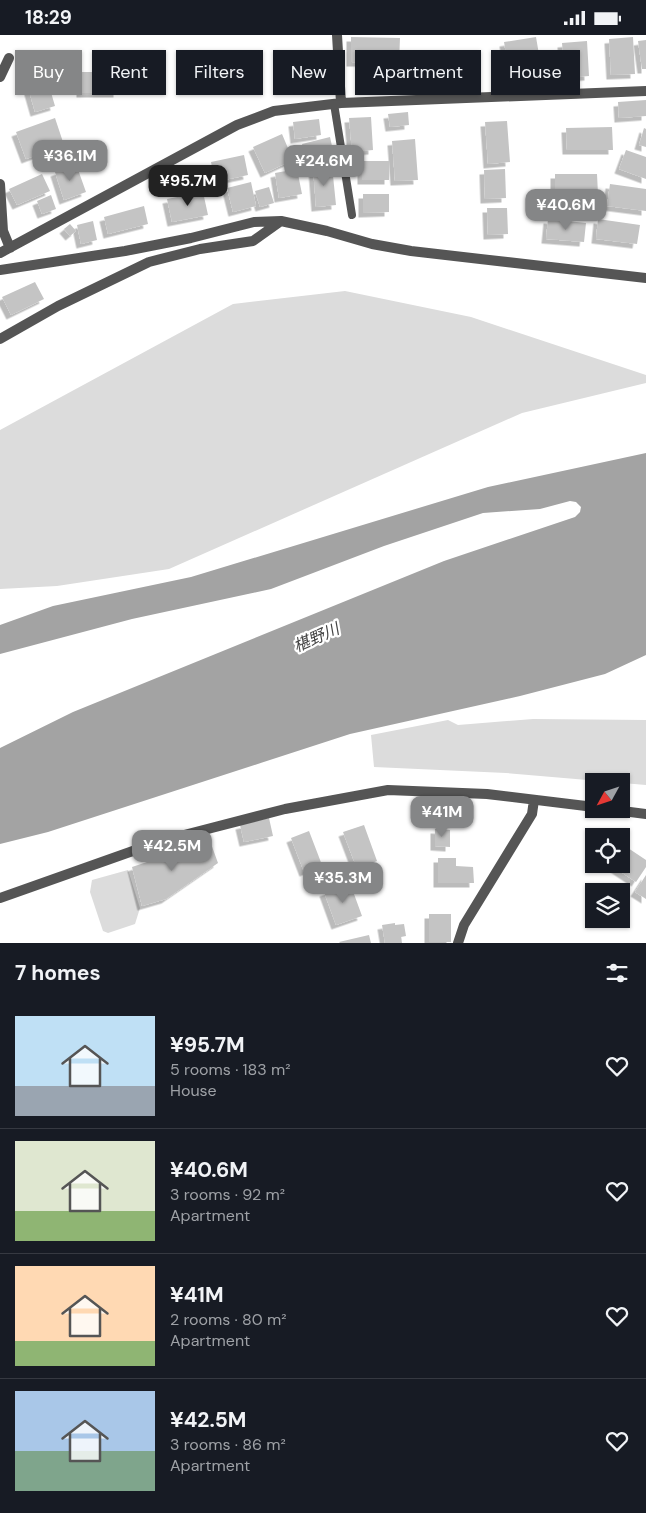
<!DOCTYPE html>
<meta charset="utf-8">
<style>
body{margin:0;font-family:"DM Sans","Noto Sans JP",sans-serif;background:#20242c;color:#f1f3f6;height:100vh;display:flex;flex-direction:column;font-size:19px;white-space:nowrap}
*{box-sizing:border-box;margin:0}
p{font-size:16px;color:#9ea1a6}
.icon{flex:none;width:28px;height:28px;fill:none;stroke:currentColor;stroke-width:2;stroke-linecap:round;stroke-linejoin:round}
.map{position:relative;height:908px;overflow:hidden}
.drawer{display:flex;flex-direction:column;background:#171b24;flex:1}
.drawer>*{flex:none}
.banner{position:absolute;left:15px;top:15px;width:616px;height:45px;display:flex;gap:10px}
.needle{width:32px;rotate:230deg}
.controls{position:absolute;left:585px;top:738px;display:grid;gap:10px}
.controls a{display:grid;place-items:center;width:45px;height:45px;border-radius:0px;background:#171b24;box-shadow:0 1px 4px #0004;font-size:25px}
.price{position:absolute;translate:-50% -42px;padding:0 11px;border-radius:10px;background:#858687;color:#fff;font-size:16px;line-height:32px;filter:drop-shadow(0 1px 2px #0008)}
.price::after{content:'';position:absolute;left:50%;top:30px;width:15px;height:11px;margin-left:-8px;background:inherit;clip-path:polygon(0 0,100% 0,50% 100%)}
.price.selected{background:#222;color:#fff}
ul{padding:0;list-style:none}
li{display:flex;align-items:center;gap:15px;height:125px;padding:0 15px}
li+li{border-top:1px solid #363941}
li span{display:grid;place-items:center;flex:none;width:140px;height:100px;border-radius:0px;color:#555}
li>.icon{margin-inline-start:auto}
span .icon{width:60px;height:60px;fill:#fffc;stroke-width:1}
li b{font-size:21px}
h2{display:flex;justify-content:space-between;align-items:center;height:60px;padding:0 15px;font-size:21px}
.chip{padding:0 18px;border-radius:0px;background:#171b24;box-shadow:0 1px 4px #0004;font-size:18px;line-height:45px}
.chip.selected{background:#858687;color:#fff}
.status{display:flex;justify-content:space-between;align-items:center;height:35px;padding:0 25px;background:#171b24;direction:ltr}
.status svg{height:14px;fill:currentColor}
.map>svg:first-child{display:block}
</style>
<div class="status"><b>18:29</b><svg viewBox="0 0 49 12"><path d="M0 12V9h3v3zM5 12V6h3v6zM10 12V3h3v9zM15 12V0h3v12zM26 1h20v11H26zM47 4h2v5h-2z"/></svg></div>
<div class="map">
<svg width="646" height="908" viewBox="0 0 646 908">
<defs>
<filter id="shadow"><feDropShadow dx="-4.5" dy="4.5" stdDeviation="0" flood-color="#0004"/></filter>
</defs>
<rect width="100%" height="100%" fill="#fff"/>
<path fill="#dcdcdc" d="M345 256 471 282 646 340V348L522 378 169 534 57 551 0 554V395L233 269Z
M533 684 646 685V750L506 738 374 732 371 700 448 685 458 690Z
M128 835 140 873 135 889 108 898 103 896 90 857 92 845Z"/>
<path fill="#a3a3a3" d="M646 418V620L605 639 520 661 350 699 48 797 0 809V713L73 677 444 526 575 482 580 477 581 472 576 467 570 466 540 474 483 478 384 511 271 554 132 584 0 619V590L53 571 191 542 488 452Z"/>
<path fill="#c4c4c4" filter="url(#shadow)" d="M351 2 400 3 399 28 351 27Z
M536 2 543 43 511 48 504 7Z
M633 2 635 39 611 40 609 4Z
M646 5V34H642L638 6Z
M587 6 589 41 565 43 562 8Z
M406 31 408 50 361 53 360 34Z
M472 31 474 45 441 49 440 35Z
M45 37 55 71 35 77 25 42Z
M81 37H118V58H81Z
M646 65V81L619 83 618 67Z
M408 77 409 90 390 92 388 79Z
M371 82 373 115 352 117 349 83Z
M55 83 64 110 26 124 16 97Z
M319 84 321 100 295 104 293 87Z
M507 86 510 127 488 129 485 87Z
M612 92 613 115H567L566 93Z
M644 93 646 94V112L639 110Z
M282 99 293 125 265 138 253 112Z
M330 102 334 120 306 127 302 109Z
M415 104 418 145 395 146 392 106Z
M626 115 646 122V144L619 134Z
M244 120 248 140 215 147 211 127Z
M362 126H389V145H362Z
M76 129 86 157 64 165 55 137Z
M332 131 336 170 316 172 313 133Z
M297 134 302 159 279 163 275 138Z
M505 134 506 163 485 164 484 135Z
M42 139 50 156 17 170 9 154Z
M555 139H597L598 159 555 160Z
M251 147 256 171 233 177 227 153Z
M610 149 646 154V176L607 171Z
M269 152 274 168 260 172 255 156Z
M203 157 208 180 172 187 167 164Z
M363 159H389V177L363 178Z
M51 160 56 174 42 179 37 166Z
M144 171 148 189 108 199 104 182Z
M487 173H507L508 199 488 200Z
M548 184 586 188 584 207 546 204Z
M598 184 640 190 637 209 596 204Z
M93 186 97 205 81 209 77 190Z
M70 189 76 196 70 201 64 194Z
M35 247 44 264 11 280 2 262Z
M269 783 273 801 244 807 240 790Z
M364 790 377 826 357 834 343 797Z
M435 794 450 795V812L435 811Z
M309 796 322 830 304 837 291 803Z
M210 806 218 828 166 864 142 871 132 832Z
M625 811 646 825V832L636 847 612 831 614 829H621V817Z
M438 823H456V831L473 832 474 848H438Z
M646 840V864L635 857Z
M350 848 362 881 336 890 324 857Z
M429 879H451V907H429Z
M395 888V890L404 889 406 901 401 902 402 908H385L382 890Z
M369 900 371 908H340L339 907Z"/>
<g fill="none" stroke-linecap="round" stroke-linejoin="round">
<path stroke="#555" stroke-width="8" d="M334 69 352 180"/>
<path stroke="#555" stroke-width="10" d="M337 0 341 68
M0 42 9 23
M0 149 3 196 10 213
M0 218 237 90 274 76 341 68 646 56
M0 235 125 216 191 203 254 187 281 186 327 196 372 209 411 216 646 243
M0 304 58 271 149 227 200 214 253 206 281 186
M607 774 646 779
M0 863 161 806 285 774 388 755 487 759 594 772
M458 908 464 890 532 779 534 765"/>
</g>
<g text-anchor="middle" stroke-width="4.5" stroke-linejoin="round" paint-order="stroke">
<g font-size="16" font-style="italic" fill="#444" stroke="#fff">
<text transform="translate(316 602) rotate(-24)" y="6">椹野川</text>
</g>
</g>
</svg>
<div class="controls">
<a><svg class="needle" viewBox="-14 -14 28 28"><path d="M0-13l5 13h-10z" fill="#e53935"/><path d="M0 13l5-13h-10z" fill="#9ea1a6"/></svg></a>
<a><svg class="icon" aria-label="locate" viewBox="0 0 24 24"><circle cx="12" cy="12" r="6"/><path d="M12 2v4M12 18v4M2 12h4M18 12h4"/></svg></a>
<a><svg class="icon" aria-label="layers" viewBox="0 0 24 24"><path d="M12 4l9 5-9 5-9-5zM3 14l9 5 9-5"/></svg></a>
</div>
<b class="price" style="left:70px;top:147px">¥36.1M</b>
<b class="price" style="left:324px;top:152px">¥24.6M</b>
<b class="price selected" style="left:188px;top:172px">¥95.7M</b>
<b class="price" style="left:566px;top:196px">¥40.6M</b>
<b class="price" style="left:442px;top:803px">¥41M</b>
<b class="price" style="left:172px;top:837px">¥42.5M</b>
<b class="price" style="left:343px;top:869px">¥35.3M</b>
<div class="banner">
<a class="chip selected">Buy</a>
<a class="chip">Rent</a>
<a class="chip">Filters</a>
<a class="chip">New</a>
<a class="chip">Apartment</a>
<a class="chip">House</a>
</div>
</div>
<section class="drawer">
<h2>7 homes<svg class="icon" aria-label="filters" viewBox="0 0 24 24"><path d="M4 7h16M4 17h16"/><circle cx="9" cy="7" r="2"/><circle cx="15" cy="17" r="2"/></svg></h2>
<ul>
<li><span style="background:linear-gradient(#bfe0f5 70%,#9aa5b1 0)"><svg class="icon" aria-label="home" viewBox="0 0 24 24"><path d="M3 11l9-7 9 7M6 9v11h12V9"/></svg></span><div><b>¥95.7M</b><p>5 rooms · 183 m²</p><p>House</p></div><svg class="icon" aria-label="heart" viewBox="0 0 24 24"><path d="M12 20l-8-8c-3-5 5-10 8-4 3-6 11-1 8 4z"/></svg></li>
<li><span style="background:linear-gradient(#dfe7d0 70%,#8fb573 0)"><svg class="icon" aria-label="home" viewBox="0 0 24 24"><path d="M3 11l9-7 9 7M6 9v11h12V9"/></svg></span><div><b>¥40.6M</b><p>3 rooms · 92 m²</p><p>Apartment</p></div><svg class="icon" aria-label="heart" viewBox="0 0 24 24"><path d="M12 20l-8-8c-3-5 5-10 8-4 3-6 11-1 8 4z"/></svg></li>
<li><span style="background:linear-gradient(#ffd9b3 75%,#8fb573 0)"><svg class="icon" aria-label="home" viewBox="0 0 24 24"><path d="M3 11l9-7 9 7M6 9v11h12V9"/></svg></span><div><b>¥41M</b><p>2 rooms · 80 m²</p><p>Apartment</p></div><svg class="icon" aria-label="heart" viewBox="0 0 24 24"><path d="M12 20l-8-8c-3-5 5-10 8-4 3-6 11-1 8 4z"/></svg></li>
<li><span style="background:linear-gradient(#a9c7e8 60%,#7fa58c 0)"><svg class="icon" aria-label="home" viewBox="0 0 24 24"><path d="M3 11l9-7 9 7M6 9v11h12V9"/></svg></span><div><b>¥42.5M</b><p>3 rooms · 86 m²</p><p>Apartment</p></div><svg class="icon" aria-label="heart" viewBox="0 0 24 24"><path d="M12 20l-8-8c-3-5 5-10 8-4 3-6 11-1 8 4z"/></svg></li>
</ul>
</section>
